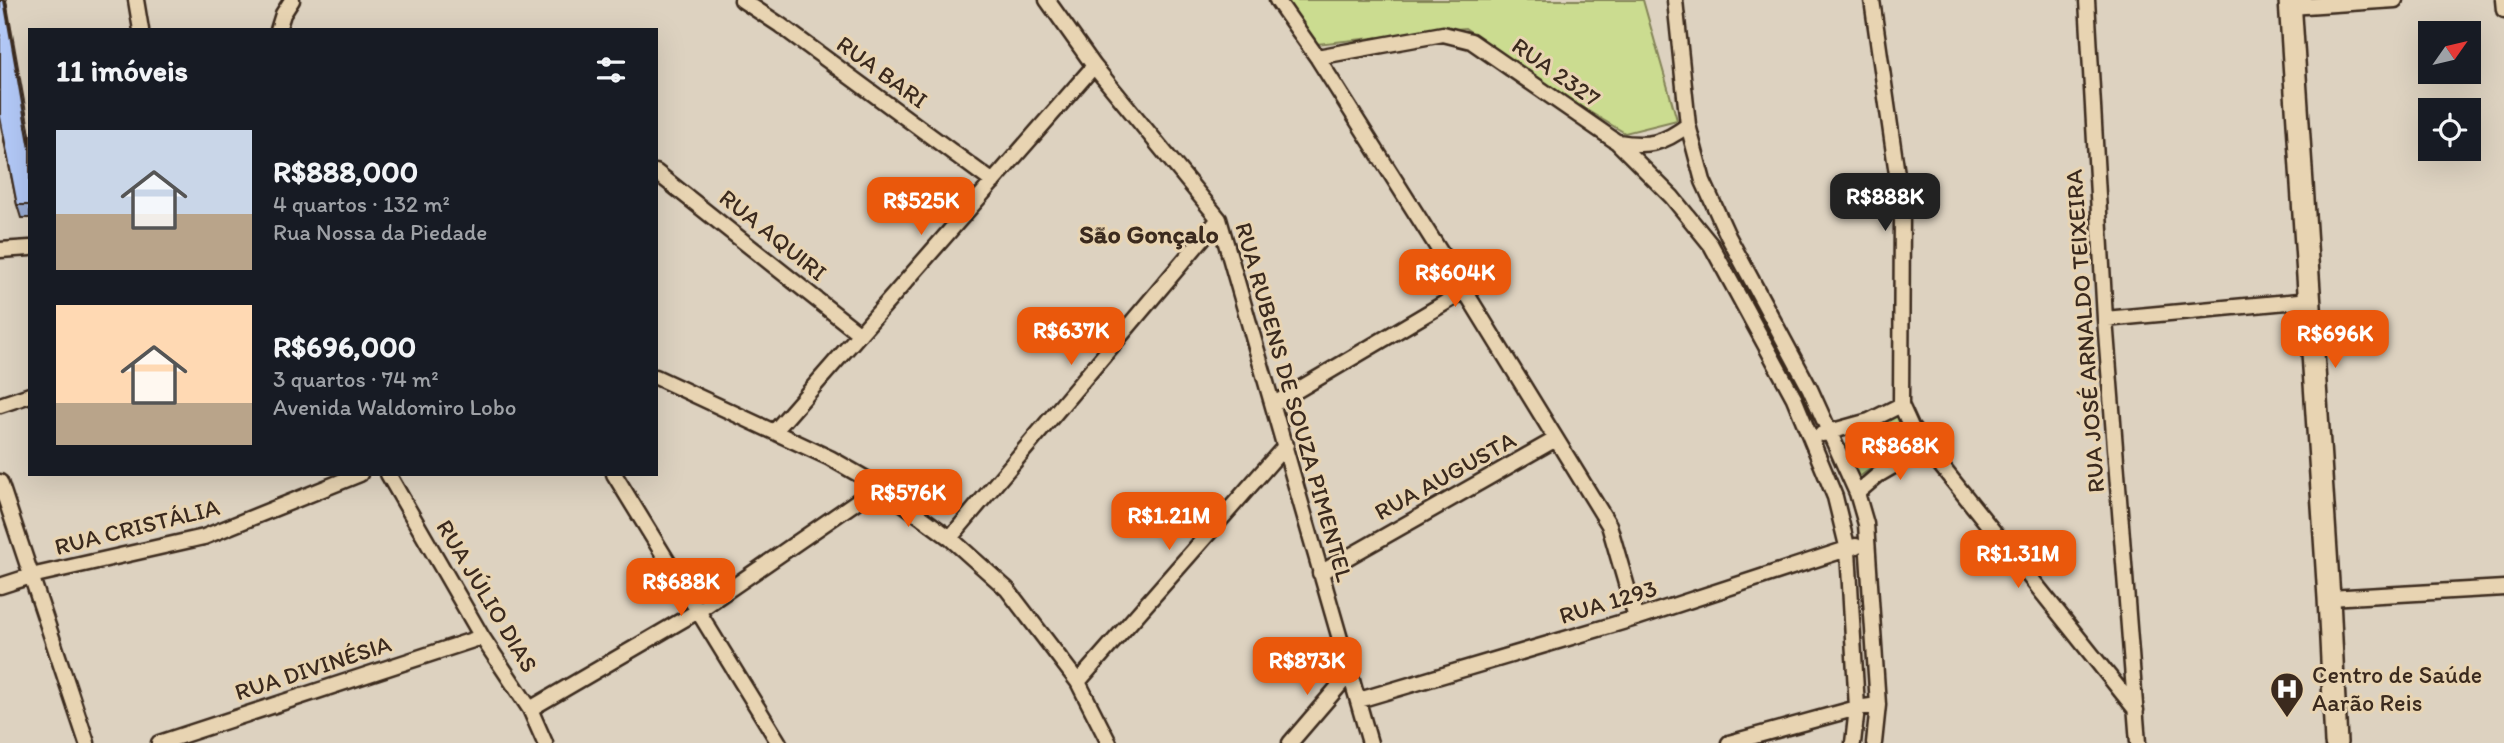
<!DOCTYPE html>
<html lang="pt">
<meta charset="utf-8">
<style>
body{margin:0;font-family:Itim,sans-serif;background:#20242c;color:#f1f3f6;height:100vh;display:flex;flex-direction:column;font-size:26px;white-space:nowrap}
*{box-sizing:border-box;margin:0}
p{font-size:23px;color:#9ea1a6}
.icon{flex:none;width:38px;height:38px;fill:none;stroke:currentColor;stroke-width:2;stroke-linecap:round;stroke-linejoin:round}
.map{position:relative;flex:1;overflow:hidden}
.sheet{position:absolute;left:28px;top:28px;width:630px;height:448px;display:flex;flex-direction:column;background:#171b24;border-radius:0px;box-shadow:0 7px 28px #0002}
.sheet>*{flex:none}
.needle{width:46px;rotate:56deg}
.fabs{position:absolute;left:2418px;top:21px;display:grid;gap:14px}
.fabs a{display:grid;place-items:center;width:63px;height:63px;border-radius:0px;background:#171b24;box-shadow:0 7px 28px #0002;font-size:35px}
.price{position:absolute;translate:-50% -60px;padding:0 16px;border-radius:14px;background:#ea580c;color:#fff;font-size:23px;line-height:46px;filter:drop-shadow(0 2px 4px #0008)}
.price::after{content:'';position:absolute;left:50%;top:42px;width:21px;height:16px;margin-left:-10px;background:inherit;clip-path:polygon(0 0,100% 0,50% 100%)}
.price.active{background:#222;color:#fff}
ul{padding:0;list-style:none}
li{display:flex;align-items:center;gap:21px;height:175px;padding:0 28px}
li span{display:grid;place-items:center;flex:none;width:196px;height:140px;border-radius:0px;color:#555}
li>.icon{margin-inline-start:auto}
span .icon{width:84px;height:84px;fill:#fffc;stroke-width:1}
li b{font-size:30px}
h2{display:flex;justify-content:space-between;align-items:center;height:84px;padding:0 28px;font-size:30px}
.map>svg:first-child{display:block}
</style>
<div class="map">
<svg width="2504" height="743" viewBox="0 0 2504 743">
<rect width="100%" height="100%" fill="#ddd2c0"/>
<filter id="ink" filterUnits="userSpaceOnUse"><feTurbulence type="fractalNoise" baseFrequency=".0143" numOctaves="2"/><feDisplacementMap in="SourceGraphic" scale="14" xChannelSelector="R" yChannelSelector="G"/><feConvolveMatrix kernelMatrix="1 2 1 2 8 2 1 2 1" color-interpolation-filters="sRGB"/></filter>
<g filter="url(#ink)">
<path fill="#cbdc90" stroke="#838357" stroke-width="2" d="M1287 0H1643L1677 120 1625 133 1578 105 1465 28 1317 44Z
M1910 408 1920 435 1856 479 1844 446Z"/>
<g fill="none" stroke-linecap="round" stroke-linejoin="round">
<g stroke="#3b2a1e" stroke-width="19">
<path id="minor" d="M136 0 141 30
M742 0 780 25 993 182
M1047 0 1094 66 1219 219 1370 743
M1277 0 1317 57 1465 291 1609 525 1636 618
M1675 0 1688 125 1703 181 1728 236 1810 389 1857 493 1866 524 1878 705 1874 743
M1872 0 1902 209 1901 405 1911 427 1926 447 2136 710
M2087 0 2105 319 2138 743
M2503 0 2504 10
M2290 7 2395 0
M278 30 283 14 292 0
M1317 57 1443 34 1471 41 1617 142 1672 197 1711 245 1794 398 1835 497 1848 550 1857 708 1853 743
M1618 142C1648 147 1663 144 1688 125
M656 172 860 334
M0 250 30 248
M2105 319 2310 300
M656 377 830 458 879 486 950 538 1007 589 1078 682 1109 743
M1274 404 1465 291
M0 405 30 395
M774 432 1094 66
M1822 434 1869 421 1901 405
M388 474 482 637 530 709 545 743
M614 474 779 743
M0 482 87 743
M1857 493 1878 475 1926 447
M950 538 1219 219
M1320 573 1556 439
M0 586 31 576 204 537 360 474
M2329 598 2504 588
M1078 682 1286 445
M1359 700 1636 618 1856 546
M530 709 698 611 879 486
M159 743 482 637
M1290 743 1350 673
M1729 743 1857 708 1878 705"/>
</g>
<g stroke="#3b2a1e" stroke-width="26">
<path id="secondary" d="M2290 0 2329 598 2336 743"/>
</g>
<use href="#minor" stroke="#e8d4b2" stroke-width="14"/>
<use href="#secondary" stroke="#e8d4b2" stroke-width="21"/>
</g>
<path fill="#99acd4" stroke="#3b2a1e" stroke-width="2" d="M0 0 30 135V218H21L17 205 0 121Z"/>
<path fill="#7d8cac" stroke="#3b2a1e" stroke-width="2" d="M4 0H6L30 135V149Z"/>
<path fill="#b2c8f6" stroke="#3b2a1e" stroke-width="2" d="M0 0H4L30 149V205H17L0 117Z"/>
</g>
<defs>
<g id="hospital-pin" transform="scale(1.75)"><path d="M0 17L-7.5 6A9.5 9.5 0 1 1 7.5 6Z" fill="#3b2a1e" stroke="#e8d4b2"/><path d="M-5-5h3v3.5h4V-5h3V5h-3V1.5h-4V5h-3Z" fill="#fff"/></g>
</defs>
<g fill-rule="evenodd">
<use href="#hospital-pin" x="2287" y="689"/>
</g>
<g text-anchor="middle" stroke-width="6" stroke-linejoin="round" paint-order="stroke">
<g font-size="24" fill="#3b2a1e" stroke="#e8d4b2">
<text transform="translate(882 72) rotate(36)" y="8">RUA BARI</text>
<text transform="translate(1556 72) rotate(35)" y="8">RUA 2327</text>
<text transform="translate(773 235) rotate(39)" y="8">RUA AQUIRI</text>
<text transform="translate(2085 331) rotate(-94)" y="8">RUA JOSÉ ARNALDO TEIXEIRA</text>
<text transform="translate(1294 402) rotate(74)" y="8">RUA RUBENS DE SOUZA PIMENTEL</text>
<text transform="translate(1445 476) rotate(-29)" y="8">RUA AUGUSTA</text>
<text transform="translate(137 527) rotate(-14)" y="8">RUA CRISTÁLIA</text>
<text transform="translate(487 596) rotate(59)" y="8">RUA JÚLIO DIAS</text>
<text transform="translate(1608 602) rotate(-17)" y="8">RUA 1293</text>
<text transform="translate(313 668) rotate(-18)" y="8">RUA DIVINÉSIA</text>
</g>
<g font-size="24" fill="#3b2a1e" stroke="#e8d4b2" text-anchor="start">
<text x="2312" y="683">Centro de Saúde<tspan x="2312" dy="28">Aarão Reis</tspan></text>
</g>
<g font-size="26" font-weight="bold" fill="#3b2a1e" stroke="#e8d4b2">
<text x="1149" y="243">São Gonçalo</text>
</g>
</g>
</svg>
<div class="fabs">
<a><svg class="needle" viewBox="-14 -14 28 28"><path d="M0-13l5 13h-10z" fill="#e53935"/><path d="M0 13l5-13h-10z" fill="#9ea1a6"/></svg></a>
<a><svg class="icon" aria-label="locate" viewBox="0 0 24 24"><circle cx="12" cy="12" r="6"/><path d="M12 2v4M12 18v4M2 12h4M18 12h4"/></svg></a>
</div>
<b class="price active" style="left:1885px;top:233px">R$888K</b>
<b class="price" style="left:921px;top:237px">R$525K</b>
<b class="price" style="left:1455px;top:309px">R$604K</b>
<b class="price" style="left:1071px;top:367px">R$637K</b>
<b class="price" style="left:2335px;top:370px">R$696K</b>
<b class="price" style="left:1900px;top:482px">R$868K</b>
<b class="price" style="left:908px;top:529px">R$576K</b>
<b class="price" style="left:1169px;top:552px">R$1.21M</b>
<b class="price" style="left:2018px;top:590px">R$1.31M</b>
<b class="price" style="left:681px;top:618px">R$688K</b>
<b class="price" style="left:1307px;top:697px">R$873K</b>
<section class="sheet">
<h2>11 imóveis<svg class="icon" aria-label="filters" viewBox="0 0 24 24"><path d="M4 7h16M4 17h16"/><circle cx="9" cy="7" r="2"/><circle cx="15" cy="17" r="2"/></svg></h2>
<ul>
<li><span style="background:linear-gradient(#c9d6e8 60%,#b9a48a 0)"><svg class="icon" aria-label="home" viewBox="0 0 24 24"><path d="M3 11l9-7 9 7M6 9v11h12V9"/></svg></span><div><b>R$888,000</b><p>4 quartos · 132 m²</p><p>Rua Nossa da Piedade</p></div></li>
<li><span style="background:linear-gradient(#ffd9b3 70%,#b9a48a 0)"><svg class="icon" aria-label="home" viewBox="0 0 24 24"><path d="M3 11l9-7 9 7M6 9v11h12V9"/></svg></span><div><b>R$696,000</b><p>3 quartos · 74 m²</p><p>Avenida Waldomiro Lobo</p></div></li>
</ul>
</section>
</div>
